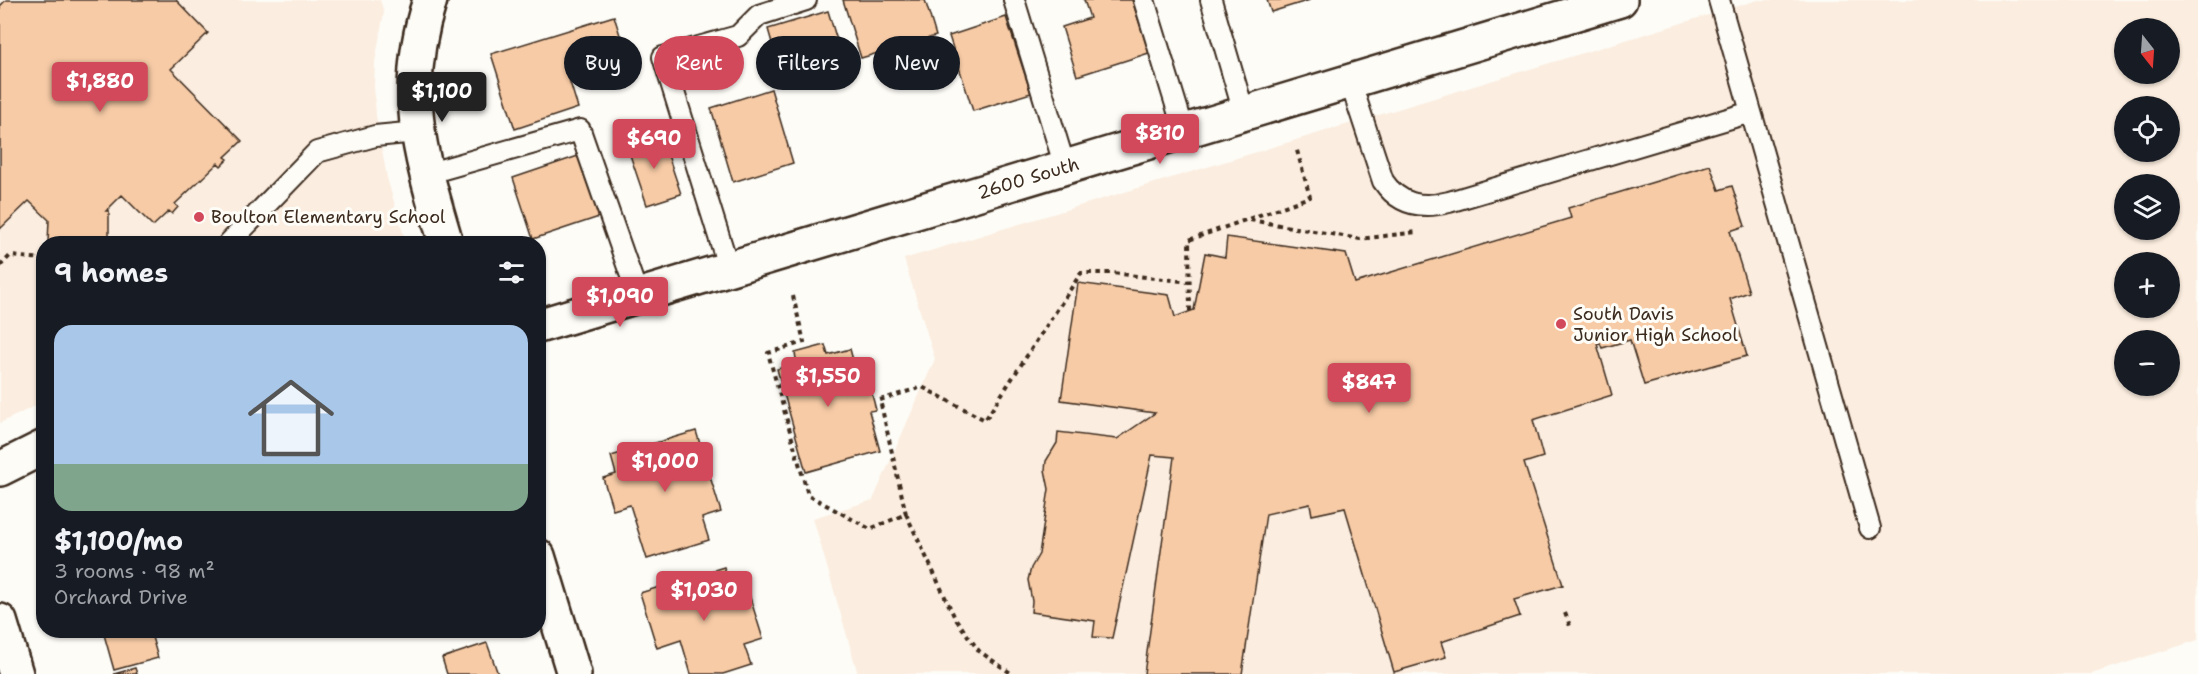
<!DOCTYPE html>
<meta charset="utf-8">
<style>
body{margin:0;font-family:"Shantell Sans",sans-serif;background:#20242c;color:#f1f3f6;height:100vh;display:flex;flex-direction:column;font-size:22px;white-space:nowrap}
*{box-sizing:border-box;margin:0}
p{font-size:20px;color:#9ea1a6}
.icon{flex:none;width:33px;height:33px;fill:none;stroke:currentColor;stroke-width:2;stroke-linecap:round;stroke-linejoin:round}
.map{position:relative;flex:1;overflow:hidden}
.side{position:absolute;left:36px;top:236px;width:510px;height:402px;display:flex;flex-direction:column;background:#171b24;border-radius:24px;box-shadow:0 2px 4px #0004}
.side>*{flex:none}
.hud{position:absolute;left:564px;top:36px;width:570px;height:54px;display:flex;gap:12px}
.needle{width:39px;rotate:163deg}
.controls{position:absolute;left:2114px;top:18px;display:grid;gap:12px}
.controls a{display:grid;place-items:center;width:66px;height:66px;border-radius:50%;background:#171b24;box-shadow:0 2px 4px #0004;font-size:30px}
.price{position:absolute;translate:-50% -51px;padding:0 14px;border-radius:6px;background:#d1495b;color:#fff;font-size:20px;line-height:39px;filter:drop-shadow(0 2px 3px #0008)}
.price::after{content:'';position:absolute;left:50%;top:36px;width:18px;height:14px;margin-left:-9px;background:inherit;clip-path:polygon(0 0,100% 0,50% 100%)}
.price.on{background:#222;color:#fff}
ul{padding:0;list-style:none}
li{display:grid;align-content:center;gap:12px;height:318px;padding:0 18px}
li+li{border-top:2px solid #363941}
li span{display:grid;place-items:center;height:186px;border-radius:18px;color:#555}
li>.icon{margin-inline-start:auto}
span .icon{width:108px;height:108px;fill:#fffc;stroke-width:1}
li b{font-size:26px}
h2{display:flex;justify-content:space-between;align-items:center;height:72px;padding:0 18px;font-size:26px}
.tag{padding:0 21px;border-radius:27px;background:#171b24;box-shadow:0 2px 4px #0004;font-size:21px;line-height:54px}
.tag.on{background:#d1495b;color:#fff}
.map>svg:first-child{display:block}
</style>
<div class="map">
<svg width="2198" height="674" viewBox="0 0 2198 674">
<rect width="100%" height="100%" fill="#fdfcf7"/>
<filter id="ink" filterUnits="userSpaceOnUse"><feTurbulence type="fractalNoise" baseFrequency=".0167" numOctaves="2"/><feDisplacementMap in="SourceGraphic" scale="12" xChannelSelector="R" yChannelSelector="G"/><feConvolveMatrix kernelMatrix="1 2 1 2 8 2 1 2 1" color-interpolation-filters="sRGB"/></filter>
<g filter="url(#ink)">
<path fill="#fbeddf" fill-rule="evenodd" d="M0 0H380L384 12 375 62 374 86 376 116 387 178 406 243H44L43 402 0 423Z
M1758 0H2198V640L2091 674H858L813 518 873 500 935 359 904 259ZM2124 28H2169V74H2124ZM2124 106H2169V152H2124ZM2124 184H2169V230H2124ZM2124 262H2169V308H2124ZM2124 340H2169V386H2124Z"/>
<path fill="#f7cba6" stroke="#3b2a1e" stroke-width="1.5" d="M6 0H176L208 33 171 69 242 141 225 157 228 159 221 166 218 163 175 204 178 207 172 214 169 211 153 226 122 195 106 211H109V243H48L49 220 29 201 0 229V6Z
M843 0H925L936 36 861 58Z
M1084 0H1132L1149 53 1077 76 1062 27 1090 18Z
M1267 0H1310L1271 12Z
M828 11 844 63 783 81 768 29Z
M614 16 625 51 566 69 578 108 515 129 491 54Z
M1006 17 1031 93 973 111 949 36Z
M771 89 793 163 733 182 711 108Z
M661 134 681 194 647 205 627 146Z
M581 155 602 216 533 239 513 178Z
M1710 165 1719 190 1732 186 1745 226 1730 231 1749 292 1730 299 1747 356 1644 385 1630 340 1602 348 1600 343 1597 344 1612 395 1533 420 1543 457 1524 463 1563 585 1514 599 1520 616 1441 642 1446 657 1394 672 1345 508 1312 515 1310 504 1266 514 1242 674H1144L1174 457 1152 455 1112 638 1093 637 1095 621 1031 612 1032 601 1028 580 1031 568 1039 554 1049 489 1045 470 1046 461 1057 443 1058 432 1117 439 1155 413 1061 400 1078 283 1169 295 1175 317 1194 310 1205 253 1225 257 1227 237 1346 254 1355 283 1571 218 1568 208Z
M825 345 828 355 850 349 861 390 870 387 876 410 869 411 880 451 806 472 777 369 797 364 795 353Z
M696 431 721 512 702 518 709 540 647 559 630 505 613 510 603 478 616 474 611 456Z
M724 567 733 596 748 591 763 639 744 645 751 665 723 674H691L681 640 657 648 640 593Z
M106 630H150L158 658 114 670 103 631Z
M487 643 498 674H447L442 658Z
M135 668 137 674H114Z"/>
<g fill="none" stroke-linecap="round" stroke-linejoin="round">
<g stroke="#3b2a1e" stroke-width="24">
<path id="lane" d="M1014 0 1065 167
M1144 0 1184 131
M1211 0 1244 113
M1719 0 1870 528
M1350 81 1383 181C1399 205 1422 209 1449 202L1751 112
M426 174 580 130 638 296
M229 243 317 152 375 136 417 132
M729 269 663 57 738 36 759 15 806 0"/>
</g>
<g stroke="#3b2a1e" stroke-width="38">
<path id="street" d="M0 621 16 674"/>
</g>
<g stroke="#3b2a1e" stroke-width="38">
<g id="secondary">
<path d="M430 0C400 92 420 154 446 243"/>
<path id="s1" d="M538 326 1620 0"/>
<path d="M0 469 44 447"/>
<path d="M538 556 574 674"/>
</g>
</g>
<path stroke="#3b2a1e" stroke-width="4" stroke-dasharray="4.5 4.5" stroke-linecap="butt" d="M1250 220 1360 239 1417 232
M0 266 10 256 44 259
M793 296 804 342 768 353 808 495 870 529 906 514 955 618 979 651 1012 674
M1190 311 1189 240 1310 197 1296 147
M906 514 880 400 922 387 985 420 1081 273H1112L1189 282
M1565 613 1570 626"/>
<use href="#lane" stroke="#fdfcf7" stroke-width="20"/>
<use href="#street" stroke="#fdfcf7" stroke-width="33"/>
<use href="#secondary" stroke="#fdfcf7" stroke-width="33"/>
</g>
</g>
<g fill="#d1495b" stroke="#fdfcf7" stroke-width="2">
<circle cx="199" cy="217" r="6"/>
<circle cx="1561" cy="324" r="6"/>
</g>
<g text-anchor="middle" stroke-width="6" stroke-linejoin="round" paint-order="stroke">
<g font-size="18" fill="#3b2a1e" stroke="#fdfcf7">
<text dy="6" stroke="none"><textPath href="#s1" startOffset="512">2600 South</textPath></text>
</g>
<g font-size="18" fill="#3b2a1e" stroke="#fdfcf7" text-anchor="start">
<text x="211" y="223">Boulton Elementary School</text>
<text x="1573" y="320">South Davis<tspan x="1573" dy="21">Junior High School</tspan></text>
</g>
</g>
</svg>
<div class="controls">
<a><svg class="needle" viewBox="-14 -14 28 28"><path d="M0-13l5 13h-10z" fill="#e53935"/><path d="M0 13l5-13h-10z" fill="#9ea1a6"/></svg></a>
<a><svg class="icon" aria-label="locate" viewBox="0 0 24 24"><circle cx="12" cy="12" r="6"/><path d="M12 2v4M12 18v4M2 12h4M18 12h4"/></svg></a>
<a><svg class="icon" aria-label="layers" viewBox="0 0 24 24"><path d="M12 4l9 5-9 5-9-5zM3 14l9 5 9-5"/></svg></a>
<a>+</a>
<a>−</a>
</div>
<b class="price" style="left:100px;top:113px">$1,880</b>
<b class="price on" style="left:442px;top:123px">$1,100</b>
<b class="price" style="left:1160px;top:165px">$810</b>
<b class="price" style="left:654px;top:170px">$690</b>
<b class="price" style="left:620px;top:328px">$1,090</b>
<b class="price" style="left:828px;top:408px">$1,550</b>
<b class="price" style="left:1369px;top:414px">$847</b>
<b class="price" style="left:665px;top:493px">$1,000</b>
<b class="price" style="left:704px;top:622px">$1,030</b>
<div class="hud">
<a class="tag">Buy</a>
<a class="tag on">Rent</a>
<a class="tag">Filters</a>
<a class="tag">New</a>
</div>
<section class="side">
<h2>9 homes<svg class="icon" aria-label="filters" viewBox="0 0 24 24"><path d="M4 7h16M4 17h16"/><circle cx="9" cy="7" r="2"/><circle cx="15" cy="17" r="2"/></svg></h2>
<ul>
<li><span style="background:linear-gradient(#a9c7e8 75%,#7fa58c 0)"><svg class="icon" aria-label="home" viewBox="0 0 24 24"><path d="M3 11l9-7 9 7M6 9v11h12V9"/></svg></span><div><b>$1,100/mo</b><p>3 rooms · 98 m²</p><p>Orchard Drive</p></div></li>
</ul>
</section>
</div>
